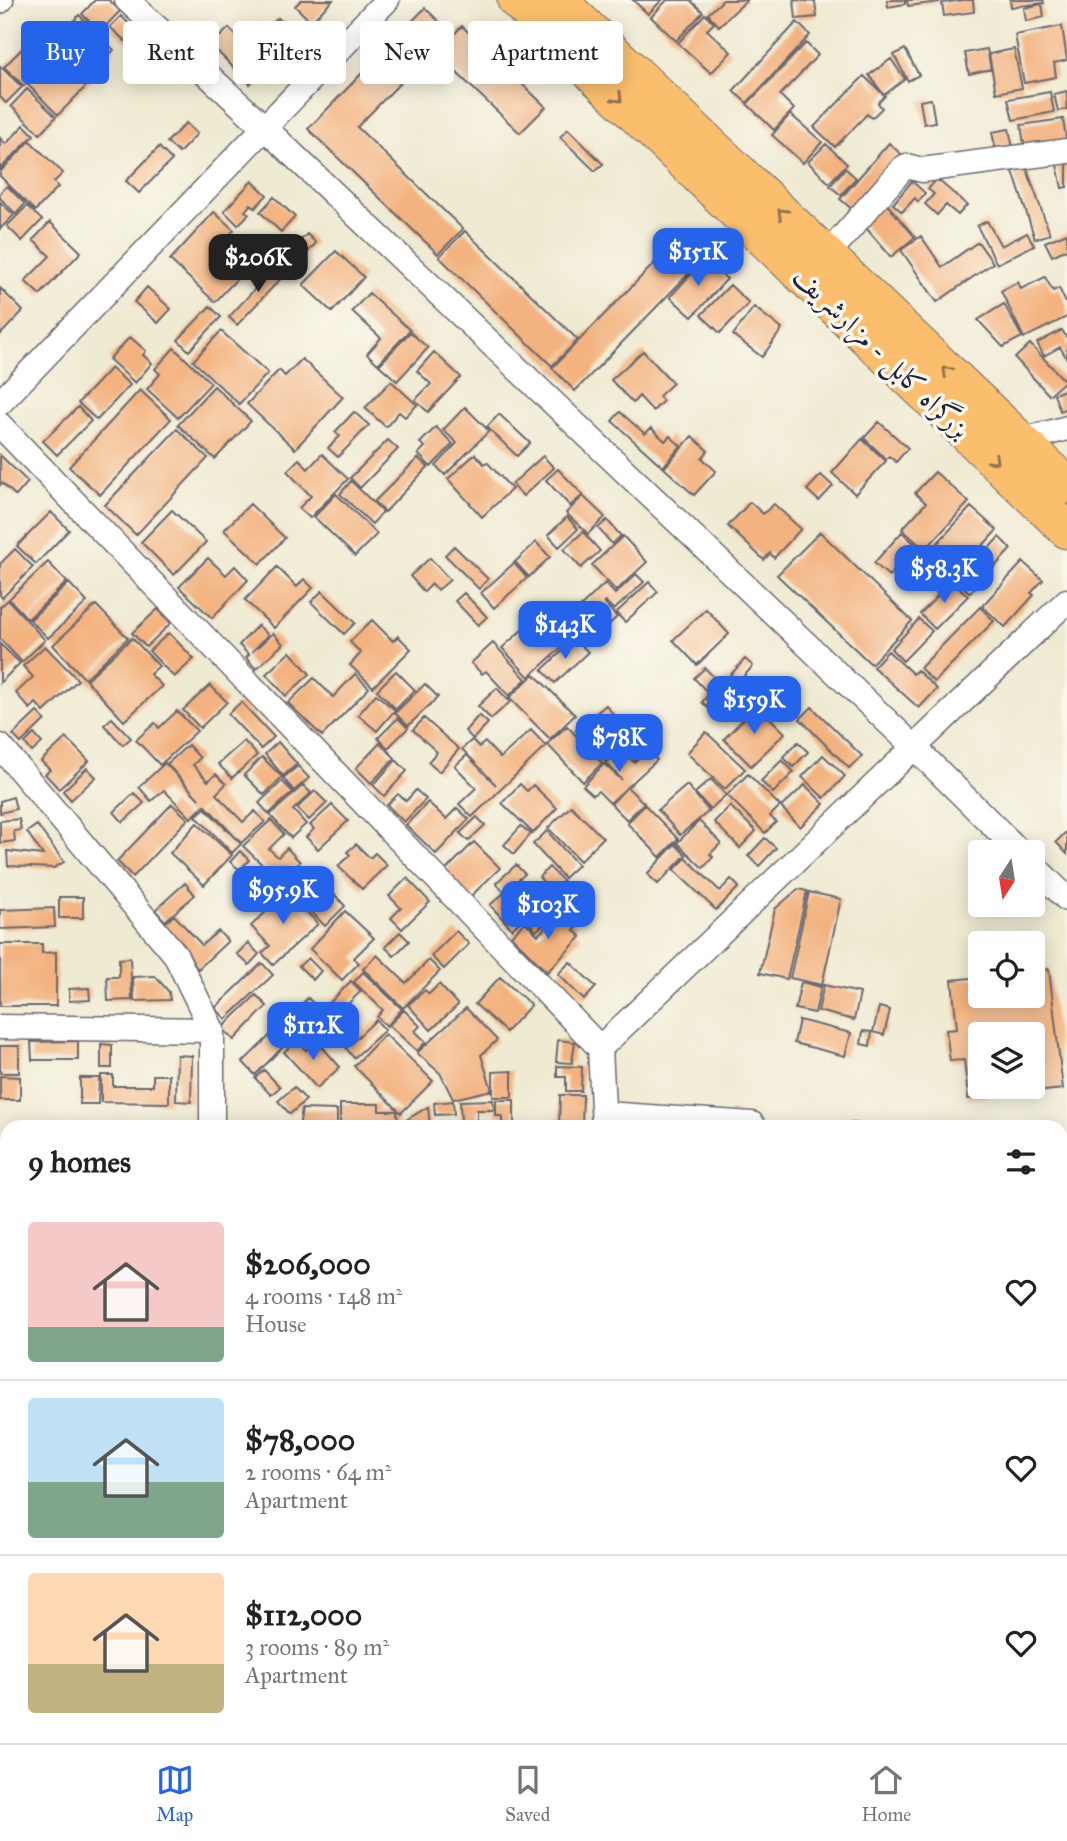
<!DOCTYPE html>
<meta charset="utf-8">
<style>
body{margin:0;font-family:"IM FELL Great Primer",Amiri,serif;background:#f2f2f2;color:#222;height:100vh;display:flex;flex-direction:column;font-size:26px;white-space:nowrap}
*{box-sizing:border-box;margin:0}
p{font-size:23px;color:#767676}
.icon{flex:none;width:38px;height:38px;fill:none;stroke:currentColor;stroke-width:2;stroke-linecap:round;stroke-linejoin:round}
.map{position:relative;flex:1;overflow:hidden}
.panel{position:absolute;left:0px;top:1120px;width:1068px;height:623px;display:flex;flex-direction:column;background:#fff;border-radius:21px 21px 0 0;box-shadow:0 4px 18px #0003}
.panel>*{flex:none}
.top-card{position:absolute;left:21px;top:21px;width:700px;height:63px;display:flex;gap:14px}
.needle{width:46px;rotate:192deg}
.controls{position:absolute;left:968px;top:840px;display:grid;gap:14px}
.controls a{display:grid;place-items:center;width:77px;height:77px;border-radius:7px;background:#fff;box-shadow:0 4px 18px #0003;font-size:35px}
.price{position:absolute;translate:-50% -60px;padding:0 16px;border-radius:14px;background:#2563eb;color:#fff;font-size:23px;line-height:46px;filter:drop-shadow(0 2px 4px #0008)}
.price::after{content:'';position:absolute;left:50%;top:42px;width:21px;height:16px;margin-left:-10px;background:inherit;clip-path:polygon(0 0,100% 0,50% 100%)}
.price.selected{background:#222;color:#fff}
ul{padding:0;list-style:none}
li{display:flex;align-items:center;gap:21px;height:175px;padding:0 28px}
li+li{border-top:2px solid #e0e0e0}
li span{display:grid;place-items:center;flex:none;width:196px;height:140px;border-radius:7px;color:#555}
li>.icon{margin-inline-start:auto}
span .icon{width:84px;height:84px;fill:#fffc;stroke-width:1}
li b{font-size:30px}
h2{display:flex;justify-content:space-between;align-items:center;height:84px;padding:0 28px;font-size:30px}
.chip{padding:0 24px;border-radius:7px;background:#fff;box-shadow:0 4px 18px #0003;font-size:24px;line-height:63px}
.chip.selected{background:#2563eb;color:#fff}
.tab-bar{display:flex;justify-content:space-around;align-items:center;height:98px;border-top:2px solid #e0e0e0;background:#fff;font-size:19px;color:#767676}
.tab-bar a{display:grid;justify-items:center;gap:4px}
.tab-bar .selected{color:#2563eb}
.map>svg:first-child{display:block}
</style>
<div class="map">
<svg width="1067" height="1743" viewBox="0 0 1067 1743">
<rect width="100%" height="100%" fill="#fbf7ec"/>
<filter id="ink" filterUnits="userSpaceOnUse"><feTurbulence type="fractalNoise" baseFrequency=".0143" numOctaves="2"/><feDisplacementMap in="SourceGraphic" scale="14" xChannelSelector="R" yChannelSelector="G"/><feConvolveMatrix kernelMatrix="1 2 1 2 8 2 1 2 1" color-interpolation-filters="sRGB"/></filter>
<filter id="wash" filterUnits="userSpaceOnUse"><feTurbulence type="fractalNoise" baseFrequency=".00686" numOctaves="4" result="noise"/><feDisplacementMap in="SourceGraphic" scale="28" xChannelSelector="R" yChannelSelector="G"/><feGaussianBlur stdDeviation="1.57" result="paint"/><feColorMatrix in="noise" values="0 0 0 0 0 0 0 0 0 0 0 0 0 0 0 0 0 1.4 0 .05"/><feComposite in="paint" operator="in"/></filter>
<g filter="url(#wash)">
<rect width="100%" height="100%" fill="#efead2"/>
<g id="blocks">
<path fill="#f3b27f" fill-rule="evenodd" d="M95 0H109L120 11 100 32 82 14Z
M301 0H333L311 22 295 6Z
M633 0H662L648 14Z
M667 0H690L703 12 676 41 651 17Z
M723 0H747L719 26 708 14Z
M794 0 815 2 817 17 796 19Z
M887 0H905V4L888 7Z
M907 0H939V2L908 6Z
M964 0H973L974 12 944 16 942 3Z
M1010 0H1043L1044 3 1011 7Z
M1042 4 1044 17 1026 21 1024 8Z
M425 8 450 32 357 127 463 229 438 254 308 129Z
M705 14 714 23 707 30 731 52 711 73 678 43Z
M79 15 114 50 100 64 65 30Z
M121 16 136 30 125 41 110 27Z
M278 18 298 36 250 84 211 45 229 28 248 48Z
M49 21 68 40 24 86 4 67Z
M797 22 810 35 747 103 733 91Z
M462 26 546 107 520 133 436 53Z
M1062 26 1067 60 1054 63 1056 77 1024 83 1015 35Z
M72 41 102 70 58 115 28 85Z
M806 43 818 55 780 95 794 109 774 130 747 104Z
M905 49 919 75 908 81 894 55Z
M987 49 991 69 969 74 965 53Z
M1014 49 1022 88 996 93 989 54Z
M891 59 905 79 884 95 869 75Z
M0 66 22 87 6 103 0 97Z
M864 76 885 96 878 103 882 108 872 118 867 114 835 147 814 127Z
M27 89 56 117 40 134 11 106Z
M1067 91V109L1058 111 1054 94Z
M1050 92 1054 112 1013 120 1008 99Z
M931 99 935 122 924 124 920 101Z
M790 114 822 142 803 163 772 135Z
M1063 119 1067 144 1025 151 1021 125Z
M186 123 197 134 179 153 167 142Z
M24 125 34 135 0 169V138L6 144Z
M568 129 603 164 595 171 560 137Z
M1009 129 1013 148 996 151 992 132Z
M30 141 63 173 54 182 58 187 35 211 0 176V172Z
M889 143 903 156 854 211 840 199Z
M826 144 847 164 829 183 808 162Z
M159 147 172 160 139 193 126 181Z
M1023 158 1050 234 1035 239 1010 162Z
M1067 158V187L1062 188 1056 160Z
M845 168 856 178 841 195 830 186Z
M937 179 967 205 958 215 946 205 937 215 925 204 934 194 928 189Z
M252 181 267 195 255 208 251 204 245 211 249 214 238 225 224 211Z
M912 181 925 193 918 202 915 198 902 212 893 204Z
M7 186 25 204 16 214 0 198V193Z
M274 197 295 217 281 232 260 212Z
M0 202 14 215 0 229Z
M885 202 915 237 891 257 861 222Z
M27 206 42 220 22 241 7 226Z
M214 212 234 230 222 243 248 267 215 302 170 260Z
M987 221 1001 246 1027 233 1034 245 997 264 977 226Z
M50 222 81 252 40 295 25 281 50 256 33 240Z
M465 231 578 340 552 366 439 257Z
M1067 233V249L1052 256 1045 242Z
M307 234 316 243 301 259 307 265 300 273 284 258Z
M682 235 705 257 575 391 552 368Z
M921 236 942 267 978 242 993 263 937 302 901 250Z
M336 251 364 277 332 312 303 285Z
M705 259 727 279 692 317 670 297Z
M278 264 287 272 237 325 229 317Z
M1045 277 1053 291 1059 288 1067 305V317L1024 338 1001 291 1018 282 1021 289Z
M730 285 749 303 720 333 701 315Z
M147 287 171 309 158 323 134 302Z
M0 288 23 311 0 335Z
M369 293 410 330 378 364 367 354 381 338 352 311Z
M1004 304 1022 337 1003 347 978 320Z
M210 306 221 317 189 351 178 340Z
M754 307 782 329 762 357 733 335Z
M1062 330 1067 338V359L1060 347 1044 356 1037 343Z
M221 331 268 373 239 404 193 361Z
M410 332 428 348 397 381 379 365Z
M130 337 146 351 143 355 152 363 135 383 109 359Z
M1030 344 1065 381 1049 395 1015 358Z
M174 348 211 383 178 418 147 389 160 374 155 369Z
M643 351 673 383 659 396 663 401 653 411 639 396 633 403 611 380Z
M434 352 461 377 428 412 415 400 431 384 417 371Z
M302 359 343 397 295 449 247 404 279 370 285 376Z
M111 368 130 385 97 420 78 403Z
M391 381 417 405 405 417 399 412 386 427 365 408Z
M214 386 251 421 215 459 178 425Z
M1067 389V408L1060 411 1054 394Z
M140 390 171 419 100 495 69 467Z
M78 407 91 421 57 455 43 441Z
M465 407 489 431 445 475 436 466 457 443 443 430Z
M354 412 369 425 338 457 328 448 340 436 335 432Z
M620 412 645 434 651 428 665 441 670 436 681 446 663 467 612 421Z
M499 414 530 443 517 456 487 427Z
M879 422 908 448 896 462 889 456 886 459 864 438Z
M436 427 453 444 431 467 418 454 425 447 420 443Z
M177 429 208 458 136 535 105 505Z
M692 436 708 451 702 458 716 471 694 495 664 468Z
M862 439 886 461 855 494 832 473Z
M388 440 398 449 360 488 350 478Z
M322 454 348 479 310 518 299 508 311 496 287 471 299 459 308 469Z
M475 454 484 464 487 462 512 489 482 517 448 479Z
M0 455 28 482 16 496 2 483 0 485Z
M543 456 554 468 523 496 512 484Z
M418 458 428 467 385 512 374 502Z
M558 469 583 495 570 506 546 480Z
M935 472 969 502 925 550 902 529 926 503 915 493Z
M821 475 833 486 819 501 807 490Z
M351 481 383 512 372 524 340 494Z
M336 494 377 534 355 556 314 517Z
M583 496 605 517 588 534 566 513Z
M750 502 763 514 774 504 801 529 774 558 770 553 764 560 728 526Z
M250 504 285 538 260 564 224 530Z
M971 507 997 530 955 576 929 552Z
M172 510 206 542 174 575 141 542Z
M51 512 69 530 36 564 17 546Z
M567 517 578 529 559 547 548 535Z
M607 520 621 536 612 544 598 528Z
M583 532 600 551 581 568 564 549Z
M820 532 912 621 871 664 777 575Z
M902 532 917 546 889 576 874 563Z
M623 536 647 562 616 591 592 565Z
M999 537 1011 549 970 593 958 582Z
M536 542 550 557 529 577 515 562Z
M454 546 488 579 479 589 445 555Z
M15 549 33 567 2 598 0 595V564Z
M208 558 226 575 235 566 248 580 212 618 179 587Z
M430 558 450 580 438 590 432 584 424 592 410 576Z
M48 562 67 582 28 619 9 599Z
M1023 562 1043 580 1031 593 1034 595 1005 627 982 606Z
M514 563 527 578 494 608 481 593Z
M277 567 297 587 304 579 313 588 274 628 245 600Z
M636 574 644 582 614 610 606 602 604 603 617 617 588 644 577 633 566 644 554 631 565 622 575 632 566 621 605 583 615 594Z
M952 581 968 596 935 629 920 614Z
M649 582 658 592 625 622 616 613Z
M69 583 87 602 48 638 30 620Z
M322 591 355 623 344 634 311 602Z
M464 593 487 617 478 625 455 601Z
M8 600 45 640 22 662 0 639V607Z
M96 605 128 638 85 679 53 645Z
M980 607 994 621 934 682 920 668Z
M158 609 171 623 146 647 132 633Z
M706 609 729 634 697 665 673 640Z
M919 619 932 631 903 661 891 649Z
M372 620 393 641 398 636 411 649 373 687 350 665 361 653 350 642Z
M258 625 268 635 252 652 273 633 283 644 256 669 246 658 249 655 239 645Z
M523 629 536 644 549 631 563 646 529 677 502 648Z
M169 633 194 659 174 677 149 651Z
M132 638 159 666 150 674 162 686 124 721 86 680Z
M575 639 588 652 555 683 542 670Z
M493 643 526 679 509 696 486 671 482 674 471 663Z
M0 644 20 663 0 683Z
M45 646 78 680 44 712 36 703 30 709 16 693 33 677 23 666Z
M888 651 913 674 917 670 937 689 919 708 873 667Z
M290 652 310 674 286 696 266 674Z
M745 659 753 666 732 689 724 682Z
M705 668 728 692 710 710 702 702 709 694 694 678Z
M396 671 415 690 396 709 377 690Z
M355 674 369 688 322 736 288 703 314 678 333 697Z
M534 674 575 715 550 739 509 698Z
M425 684 438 697 408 726 395 713Z
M210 685 227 702 200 728 183 710Z
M497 688 510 702 491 719 478 706Z
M376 694 395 710 377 731 358 715Z
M241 702 274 737 261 749 228 714Z
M606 705 616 718 587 742 576 730Z
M757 705 785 733 751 766 724 739Z
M812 707 862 756 849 768 800 719Z
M177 711 197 731 160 765 136 740 155 723 159 728Z
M37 712 45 720 21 743 13 735Z
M479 715 488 723 473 739 465 731Z
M112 718 131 738 123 745 104 725Z
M398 718 408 728 388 748 378 738Z
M424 718 459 749 439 772 428 762 437 752 413 730Z
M567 726 602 763 583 782 547 744Z
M531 730 546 746 472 817 459 804 476 788 455 766 467 755 496 785 462 749 472 740 479 747 485 742 500 758Z
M706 732 745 769 725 789 687 753Z
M599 733 616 751 605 761 588 744Z
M34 734 42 743 32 752 25 743Z
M66 738 89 761 59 789 45 774 50 770 41 761Z
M244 741 257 755 232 778 218 764Z
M278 742 297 764 283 776 265 754Z
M798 742 808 752 793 767 783 757Z
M380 743 395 758 371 783 356 768Z
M188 745 200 758 193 765 208 781 216 774 226 784 216 794 243 822 255 811 265 822 241 843 205 805 191 818 164 790 151 801 139 787 165 763 199 799 167 764Z
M620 748 634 762 647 750 657 760 610 803 598 791 593 795 583 786 604 764 622 780 606 763Z
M823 755 845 776 824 798 802 777Z
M262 757 282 777 264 795 244 775Z
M396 760 407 771 384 796 373 785Z
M782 760 794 772 773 793 761 781Z
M298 766 309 778 294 791 283 778Z
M87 768 96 777 71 800 63 791Z
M748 774 780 806 770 816 776 822 765 833 727 795Z
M711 779 726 795 710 809 695 793Z
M282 781 293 792 269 814 259 803Z
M520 784 527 791 533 785 557 808 533 833 502 803Z
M303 785 311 793 293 810 306 824 291 838 270 815Z
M687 785 709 811 680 835 658 810Z
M805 785 824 804 800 827 781 807Z
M627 787 644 803 627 820 611 804Z
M416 790 426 799 404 822 387 805 398 794 406 801Z
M315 791 327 803 309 820 297 808Z
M134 793 144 803 123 822 114 812Z
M13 797 16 809 0 813V801Z
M428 802 446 819 457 808 469 819 436 854 406 825Z
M172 804 188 819 133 877 117 861Z
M332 805 348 821 318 849 306 837 314 829 310 825Z
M645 805 678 839 660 857 627 823Z
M571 806 603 838 580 861 548 828Z
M730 806 756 831 740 848 714 822Z
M205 808 241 844 232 853 196 816Z
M477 817 485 825 468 841 460 833Z
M19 819 21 830 14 831 15 841 0 843V821Z
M271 820 284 834 269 849 278 857 287 848 300 862 279 881 243 846Z
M699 821 721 843 710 854 713 857 703 868 677 843Z
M197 823 232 855 204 885 170 853Z
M37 825 64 862 54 868 8 866 7 851 43 855 27 832Z
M521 826 531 834 514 854 504 845Z
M547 831 578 865 564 878 533 844Z
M1067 831V854L1056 842Z
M765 838 776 848 759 866 748 856Z
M474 842 500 868 469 898 444 872Z
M356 844 370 858 375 853 387 865 362 889 338 866 350 855 347 852Z
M675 844 686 855 658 884 647 874Z
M240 851 249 860 240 870 230 862Z
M686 858 720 891 731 879 739 887 716 910 674 870Z
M516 865 525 874 504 892 496 883Z
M549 867 563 881 544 900 535 891 544 883 539 877Z
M407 878 430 902 402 929 391 918 401 908 389 896Z
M185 883 195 895 165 921 155 910Z
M285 888 318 924 273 965 262 953 270 946 251 926 270 908 267 905Z
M312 888 327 903 335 895 345 906 325 926 300 900Z
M798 889 807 891 787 979 760 973 775 909Z
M809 892 841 899 822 985 790 978Z
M504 893 514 905 528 893 553 916 536 931 525 917 512 929 490 905Z
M59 897H83V918H59Z
M54 908 55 927 0 929V910Z
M345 911 374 938 354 958 359 963 342 980 310 949Z
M562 912 578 927 574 930 581 937 547 972 511 936 525 922 538 935Z
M174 915 202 945 218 931 228 941 198 969 160 928Z
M456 931 469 944 444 969 431 956Z
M400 932 409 941 394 956 385 947Z
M248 943 259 954 249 965 237 954Z
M0 944H42V953L56 952V1006H0Z
M377 955 406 983 429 960 440 971 403 1008 363 969Z
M130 958 132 1000 108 1001 107 977H119V959Z
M308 958 321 971 313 980 299 966Z
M570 962 596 987 584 1000 558 974Z
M262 963 273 975 226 1019 215 1008Z
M1049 969 1063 1089 968 1099 964 1060 950 1061 946 1030 957 1029 952 980 980 977V996H1032V971ZM980 1034H1032V1087H980Z
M363 972 402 1009 387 1026 377 1017 383 1010 354 982Z
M155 976 169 992 170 1000 134 1001 133 977Z
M500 977 531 1005 506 1032 475 1004Z
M351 981 361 991 313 1039 304 1029Z
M801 982 821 987 815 1013 795 1009Z
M439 984 458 1005 431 1030 408 1005 425 990 429 994Z
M824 985 860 993 854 1020 818 1011Z
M89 988 90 1000 69 1001V989Z
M256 995 267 1006 234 1040 222 1028Z
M308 998 320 1010 255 1075 243 1062Z
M879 1007 890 1010 884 1035 873 1032Z
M466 1008 497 1040 481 1055 492 1090 453 1099 440 1073 417 1053Z
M404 1010 420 1026 415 1031 426 1042 417 1051 389 1025Z
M376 1020 385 1030 354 1058 346 1048Z
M799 1020 851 1033 845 1056 794 1043Z
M863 1031 872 1032 870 1046 861 1044Z
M385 1034 433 1081 401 1113 354 1066Z
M298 1040 306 1050 317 1041 340 1067 317 1088 284 1052Z
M558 1040 575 1042 572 1063 556 1062Z
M78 1041V1060H32L31 1042Z
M101 1044 112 1045V1068H101Z
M0 1046H19V1073H0Z
M177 1055 192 1056 191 1102 176 1101Z
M557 1066 582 1067 581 1091H566V1077H557Z
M264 1070 280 1087 271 1095 255 1078Z
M512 1071V1097H493V1072Z
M101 1075H113V1086H153V1075H169V1103L101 1102Z
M0 1076 20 1077V1100H0Z
M80 1078H99L98 1104H80Z
M294 1087 306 1100 290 1114 278 1101Z
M560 1095H583L582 1127H559Z
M493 1100 494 1110H477V1121L461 1122 460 1101Z
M496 1100H514V1126H502V1116H496Z
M453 1101 454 1114 435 1115 434 1103Z
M340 1104H379V1111H397L398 1127H340Z
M428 1107 430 1127H406V1120Z
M302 1109 337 1110V1127H299Z
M833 1123H856V1127H833Z
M0 1144H7V1157H0Z
M0 1160H7V1180H0Z
M0 1236H7V1278H0Z
M1060 1270 1067 1271V1294L1060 1293Z
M0 1376H7V1409H0Z
M1060 1479H1067L1066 1520H1060Z
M0 1563H7V1589H0Z
M1060 1568H1067L1064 1623H1060Z
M0 1647H7V1663H0Z
M115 1736H137V1743H115Z
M227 1736H286V1743H227Z
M289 1736H331V1743H289Z
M624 1737 658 1738V1743H624Z"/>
</g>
</g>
<g filter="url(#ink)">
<use href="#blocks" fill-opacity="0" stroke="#6a6870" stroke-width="2"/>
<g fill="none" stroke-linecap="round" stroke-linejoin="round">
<g stroke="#6a6870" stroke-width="27">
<path id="minor" d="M127 0 265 128 914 747 1020 852
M0 1 1 0
M826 256 903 168 907 166 922 170 1067 151
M0 403 387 0
M0 425 600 1048 604 1127
M1020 441 1067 428
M0 746 175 954 212 1030V1127
M1032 864 1067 899
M0 1027 212 1030
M600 1048 1067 601
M605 1114 752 1124 754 1127
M1060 1153H1067
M0 1298H7
M1060 1420H1067
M0 1499H7
M0 1705H7
M1060 1705H1067
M593 1736 594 1743"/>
</g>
<g stroke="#6a6870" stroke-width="39">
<path id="highway" d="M516 0 1067 530
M558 0 1067 485"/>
</g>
<use href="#minor" stroke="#fff" stroke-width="24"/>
<use href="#highway" stroke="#fabe6d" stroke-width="37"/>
</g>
<defs><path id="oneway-chevron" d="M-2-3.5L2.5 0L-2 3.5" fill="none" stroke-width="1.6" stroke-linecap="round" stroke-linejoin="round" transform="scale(1.75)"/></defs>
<g stroke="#8e7054">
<use href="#oneway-chevron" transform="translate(618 98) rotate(44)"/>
<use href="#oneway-chevron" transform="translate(782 213) rotate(-136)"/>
<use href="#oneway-chevron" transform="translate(947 371) rotate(-136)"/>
<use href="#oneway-chevron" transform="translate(994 460) rotate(44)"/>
</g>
</g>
<g text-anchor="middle" stroke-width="7" stroke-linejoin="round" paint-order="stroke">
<g font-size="28" fill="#22223b" stroke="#fbf7ec">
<text transform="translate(882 352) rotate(44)" y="10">بزرگراه کابل - مزارشریف</text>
</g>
</g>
</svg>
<div class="controls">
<a><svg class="needle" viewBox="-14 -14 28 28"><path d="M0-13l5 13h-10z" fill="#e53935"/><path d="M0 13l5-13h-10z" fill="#767676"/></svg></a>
<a><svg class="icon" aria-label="locate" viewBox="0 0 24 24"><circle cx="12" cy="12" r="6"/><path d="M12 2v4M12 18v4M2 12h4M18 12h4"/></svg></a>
<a><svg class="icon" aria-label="layers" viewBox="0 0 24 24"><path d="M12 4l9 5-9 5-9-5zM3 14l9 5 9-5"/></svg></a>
</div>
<b class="price" style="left:698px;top:288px">$151K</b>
<b class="price selected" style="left:258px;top:294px">$206K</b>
<b class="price" style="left:944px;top:605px">$58.3K</b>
<b class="price" style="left:565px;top:661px">$143K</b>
<b class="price" style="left:754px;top:736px">$159K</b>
<b class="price" style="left:619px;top:774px">$78K</b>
<b class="price" style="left:283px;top:926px">$95.9K</b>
<b class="price" style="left:548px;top:941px">$103K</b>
<b class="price" style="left:313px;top:1062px">$112K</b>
<div class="top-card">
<a class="chip selected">Buy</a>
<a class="chip">Rent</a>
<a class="chip">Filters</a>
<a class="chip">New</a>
<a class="chip">Apartment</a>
</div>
<section class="panel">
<h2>9 homes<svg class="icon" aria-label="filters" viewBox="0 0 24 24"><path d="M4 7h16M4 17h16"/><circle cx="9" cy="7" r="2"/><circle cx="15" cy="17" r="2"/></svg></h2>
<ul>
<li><span style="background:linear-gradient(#f6c9c9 75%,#7fa58c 0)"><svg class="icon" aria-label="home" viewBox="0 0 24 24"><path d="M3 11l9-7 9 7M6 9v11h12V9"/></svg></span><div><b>$206,000</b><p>4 rooms · 148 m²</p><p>House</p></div><svg class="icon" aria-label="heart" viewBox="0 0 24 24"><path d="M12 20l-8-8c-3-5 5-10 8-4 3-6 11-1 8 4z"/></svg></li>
<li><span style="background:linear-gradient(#bfe0f5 60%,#7fa58c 0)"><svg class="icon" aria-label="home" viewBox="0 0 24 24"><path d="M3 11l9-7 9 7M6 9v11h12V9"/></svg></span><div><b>$78,000</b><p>2 rooms · 64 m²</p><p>Apartment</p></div><svg class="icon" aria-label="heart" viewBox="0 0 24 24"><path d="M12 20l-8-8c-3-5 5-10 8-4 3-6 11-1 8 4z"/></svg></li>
<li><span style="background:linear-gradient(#ffd9b3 65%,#c2b280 0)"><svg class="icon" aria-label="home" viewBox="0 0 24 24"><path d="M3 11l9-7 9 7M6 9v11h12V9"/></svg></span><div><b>$112,000</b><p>3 rooms · 89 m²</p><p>Apartment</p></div><svg class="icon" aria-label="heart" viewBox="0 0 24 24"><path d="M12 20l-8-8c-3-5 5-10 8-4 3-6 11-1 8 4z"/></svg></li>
</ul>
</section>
</div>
<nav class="tab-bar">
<a class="selected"><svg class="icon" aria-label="map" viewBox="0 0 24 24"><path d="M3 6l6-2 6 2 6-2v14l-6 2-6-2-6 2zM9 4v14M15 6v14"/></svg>Map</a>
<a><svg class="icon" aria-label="saved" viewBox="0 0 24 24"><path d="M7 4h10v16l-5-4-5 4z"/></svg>Saved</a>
<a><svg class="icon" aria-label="home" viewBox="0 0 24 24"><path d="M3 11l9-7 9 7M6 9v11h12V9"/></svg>Home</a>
</nav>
